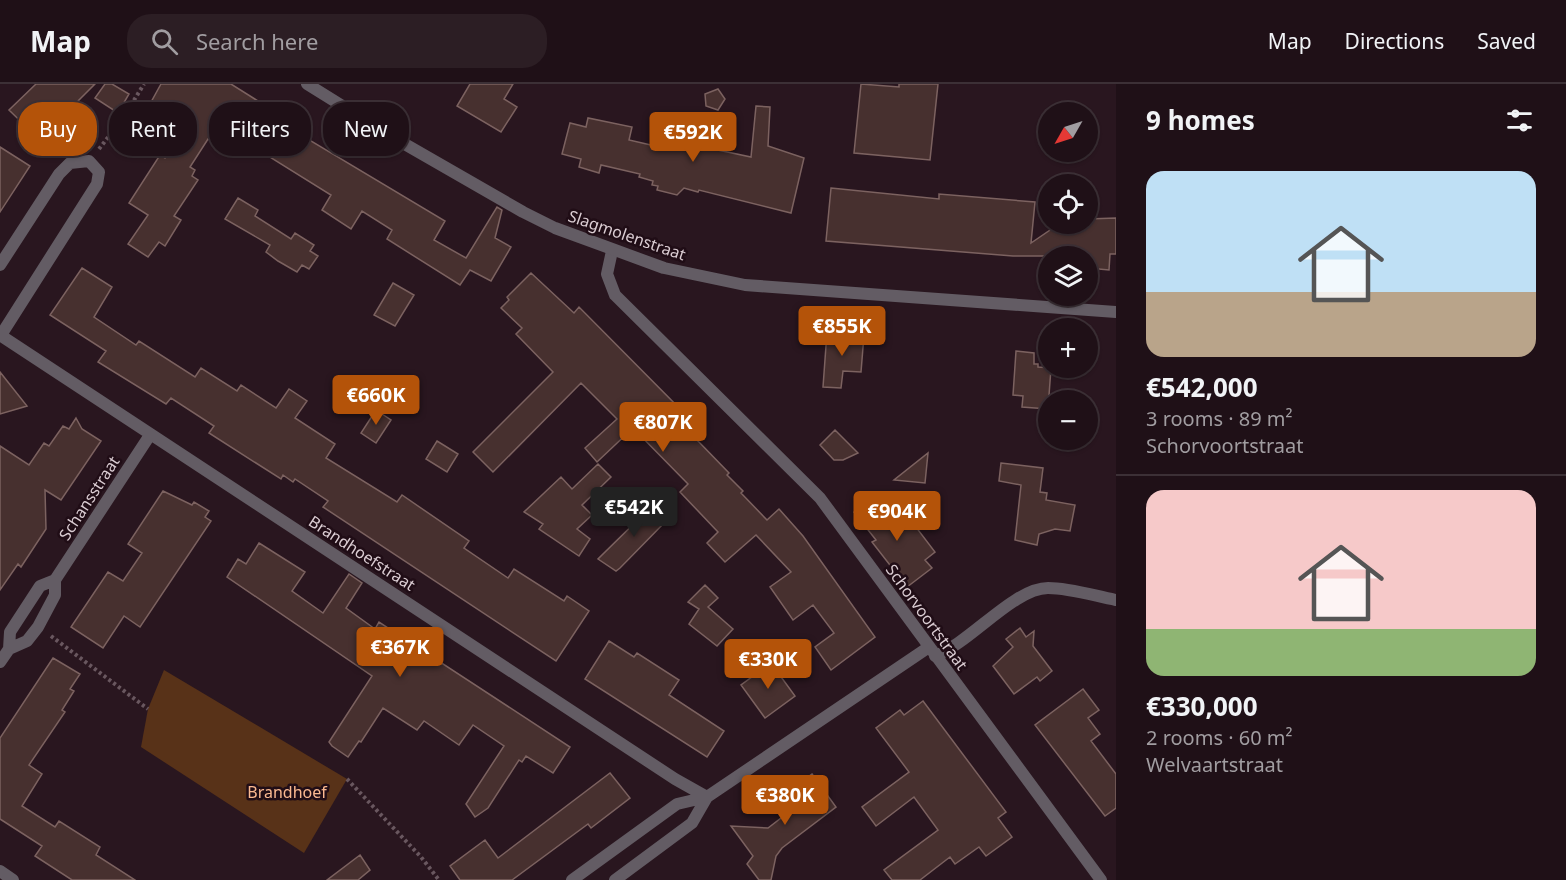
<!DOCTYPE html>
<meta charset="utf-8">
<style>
body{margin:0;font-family:"Noto Sans",sans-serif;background:#2c1e24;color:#f1f3f6;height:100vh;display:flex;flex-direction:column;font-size:22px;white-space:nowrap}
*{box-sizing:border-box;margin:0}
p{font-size:20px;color:#a19da1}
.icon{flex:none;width:33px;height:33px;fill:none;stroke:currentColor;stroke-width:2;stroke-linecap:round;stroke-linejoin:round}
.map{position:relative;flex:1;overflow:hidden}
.panel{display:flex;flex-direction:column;background:#1f1017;width:450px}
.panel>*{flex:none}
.guide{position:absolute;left:18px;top:18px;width:570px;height:54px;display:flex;gap:12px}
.needle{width:39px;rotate:231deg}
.buttons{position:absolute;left:1038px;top:18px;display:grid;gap:12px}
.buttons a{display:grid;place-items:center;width:60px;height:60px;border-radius:50%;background:#1f1017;box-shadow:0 2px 4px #0004,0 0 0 2px #3c3036;font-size:30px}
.price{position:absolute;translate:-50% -51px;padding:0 14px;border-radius:6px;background:#b45309;color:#fff;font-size:20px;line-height:39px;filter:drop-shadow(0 2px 3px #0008)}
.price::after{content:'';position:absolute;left:50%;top:36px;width:18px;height:14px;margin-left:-9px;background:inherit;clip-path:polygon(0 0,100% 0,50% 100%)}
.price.current{background:#222;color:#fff}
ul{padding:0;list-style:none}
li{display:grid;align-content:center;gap:12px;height:318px;padding:0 30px}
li+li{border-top:2px solid #3c3036}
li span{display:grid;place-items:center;height:186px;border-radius:18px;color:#555}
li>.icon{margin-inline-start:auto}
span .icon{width:108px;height:108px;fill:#fffc;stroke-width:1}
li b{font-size:26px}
h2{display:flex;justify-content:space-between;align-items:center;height:72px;padding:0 30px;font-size:26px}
.chip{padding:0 21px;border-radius:24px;background:#1f1017;box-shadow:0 2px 4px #0004,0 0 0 2px #3c3036;font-size:21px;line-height:54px}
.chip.current{background:#b45309;color:#fff}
header{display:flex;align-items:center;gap:36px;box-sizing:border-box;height:84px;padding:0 30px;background:#1f1017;border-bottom:2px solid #3c3036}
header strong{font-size:28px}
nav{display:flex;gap:33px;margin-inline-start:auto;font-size:21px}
.search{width:420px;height:54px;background:#2c1e24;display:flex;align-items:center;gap:15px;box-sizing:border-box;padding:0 21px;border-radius:24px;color:#a19da1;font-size:22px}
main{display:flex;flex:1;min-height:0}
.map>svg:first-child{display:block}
</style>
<header>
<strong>Map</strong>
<div class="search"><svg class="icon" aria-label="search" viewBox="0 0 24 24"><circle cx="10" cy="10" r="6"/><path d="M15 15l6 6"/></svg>Search here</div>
<nav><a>Map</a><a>Directions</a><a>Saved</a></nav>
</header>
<main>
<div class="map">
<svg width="1116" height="796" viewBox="0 0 1116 796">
<rect width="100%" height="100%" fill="#29161f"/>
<path fill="#583218" d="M164 586 347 695 304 769 141 663 148 625Z"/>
<path fill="#47302f" stroke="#7c6260" stroke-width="1.5" d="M36 0H95L51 44 56 48 44 60 9 26Z
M105 0H112L129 10 118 29 95 14Z
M161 0H231L258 17 254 23 445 137 434 156 466 174 497 123 502 126 495 154 511 163 491 197 470 186 460 201 387 155 392 146 362 127 351 145 322 126 331 111 233 50 227 60 215 52 212 57 208 55 190 83 195 86 192 92 198 96 174 132 181 136 165 162 159 158 148 173 128 160 148 131 129 119 160 71 165 74 185 41 150 20Z
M470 0H513L504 15 517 23 501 48 457 22Z
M861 0 899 3V0H938L930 76 854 69Z
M718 5 725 15 718 26 706 22 705 10Z
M756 22 770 23 768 62 804 74 791 129 699 106 698 108 684 104 677 111 657 106 658 102 652 101 653 97 639 93 640 90 601 81 599 89 579 83 581 75 562 70 570 39 586 43 588 34 632 43 629 56 664 64 666 55 751 73Z
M0 63 30 82 0 128Z
M831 104 939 115V110L1035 118 1031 159 1059 140H1088V135L1116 134V170H1110L1109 186 1088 184V172H1013L826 157Z
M238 114 258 126 255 132 291 155 295 149 314 161 310 167 318 172 309 185 302 181 297 188 278 177 266 168 270 161 225 135Z
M82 184 112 203 94 233 136 261 139 257 195 293 201 284 237 307 241 301 276 324 289 305 307 317 295 334 335 360 326 374 397 418 402 411 469 457 464 464 508 494 514 485 564 517 567 512 589 527 556 577 323 423 328 417 295 395 293 398 283 391 281 395 209 349 214 342 171 314 166 320 98 278 106 267 50 231Z
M531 189 574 229 579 223 688 333 687 335 703 352 698 357 729 389 727 391 743 407 741 409 767 436 779 425 803 452 875 553 831 586 815 563 834 549 813 521 793 536 770 503 791 488 756 451 725 478 707 459 718 448 680 408 688 400 633 344 597 378 585 364 617 335 581 299 493 388 473 368 553 288 516 250 522 244 501 224 509 216 507 213Z
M393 199 414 211 395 242 374 231Z
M827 248 864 251 861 288 843 287 841 304 823 303Z
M1016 267 1034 269V280H1038V283L1051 284 1048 325 1022 323 1023 312 1013 311Z
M0 288 27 322 0 330Z
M376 326 391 336 376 359 361 349Z
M76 334 82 345 101 357 61 416 45 406 46 445 21 483 18 480 0 506V362L29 381 44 359 49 362 63 342 69 345Z
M835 346 858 369 843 376H834L820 361Z
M437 357 458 370 447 388 426 375Z
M928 369 925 399 894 396Z
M1001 379 1043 384 1040 408 1047 409 1046 416 1075 421 1070 447 1055 445 1039 450 1037 461 1015 456 1021 401 999 397Z
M598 380 611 393 582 421 592 431 577 445 590 455 579 472 539 445 543 440 524 428 561 393 572 405Z
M163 407 192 421 194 418 209 427 205 433 211 437 140 543 124 532 103 564 71 543 108 488 123 497 142 469 128 460Z
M874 412 902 447 903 426 935 468 925 476 932 484 907 503 872 458 876 456 854 428Z
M655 419 669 434 620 484 616 487 598 475Z
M259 459 305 488 292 507 323 529 349 490 362 499 346 524 375 545 379 538 570 663 553 689 526 672 522 678 519 676 488 724 475 733 466 720 504 662 473 641 459 661 424 637 417 646 383 624 361 658 359 657 348 673 332 662 329 658 372 592 227 493 238 475 246 480Z
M705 501 718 514 708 523 733 545 717 562 689 540 699 525 688 518Z
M1020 544 1026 553 1034 547 1033 562 1052 587 1040 597 1037 593 1014 610 993 582 1013 563 1006 555Z
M609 557 634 573 637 569 679 596 669 611 724 647 707 673 585 595Z
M53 574 80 590 70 605 74 607 62 626 65 628 29 681 42 690 22 722 55 743 59 737 100 763 96 771 135 796H72L35 772 42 762 0 735V654Z
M771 579 795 612 765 634 741 601Z
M1083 605 1099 626 1088 634 1100 650 1091 657 1116 690V724L1105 732 1035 641Z
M923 617 1006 728 998 734 1012 753 986 772 979 763 955 780 950 773 920 796H892L884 786 938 746 914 713 876 742 862 723 909 688 876 644 900 626 904 631Z
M610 689 630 714 591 744 588 740 512 796H460L450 782 485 756 498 774Z
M812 690 836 723 782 764 776 772 771 796H759L747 780 753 772 731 742 768 744 790 727 780 714Z
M360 771 370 786 358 796H327Z"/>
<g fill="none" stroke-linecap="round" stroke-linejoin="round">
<path stroke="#69575f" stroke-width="4" stroke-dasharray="3 3" stroke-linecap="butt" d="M99 65 123 34 144 0
M51 552 148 625
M347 695 421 773 439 796"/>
<path stroke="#635c64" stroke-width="12" d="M612 167 607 190 615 211 820 414 1101 796
M0 181 59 90 70 79 89 77 99 88 97 100 1 251
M0 251 675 695 707 713
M9 565 27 557 38 543 55 511V496
M935 572C970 559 1014 504 1048 504 1070 504 1095 512 1116 516
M0 578 9 565 10 548 40 502 55 496 150 351
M0 787 13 796
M572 796 677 720 707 713 929 563
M615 796 692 739 707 713"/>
<path stroke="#635c64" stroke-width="12" d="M307 0 389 51 523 128 555 144 664 184 745 201 1116 228"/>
</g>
<g text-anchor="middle" stroke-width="5" stroke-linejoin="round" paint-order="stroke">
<g font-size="16" fill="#dbcdd3" stroke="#200d16">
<text transform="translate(627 151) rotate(19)" y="6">Slagmolenstraat</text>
<text transform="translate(89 414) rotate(-57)" y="6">Schansstraat</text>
<text transform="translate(362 469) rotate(33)" y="6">Brandhoefstraat</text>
<text transform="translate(927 533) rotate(54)" y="6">Schorvoortstraat</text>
</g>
<g font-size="16" fill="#fbb990" stroke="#200d16">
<text x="287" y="714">Brandhoef</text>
</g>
</g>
</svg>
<div class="buttons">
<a><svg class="needle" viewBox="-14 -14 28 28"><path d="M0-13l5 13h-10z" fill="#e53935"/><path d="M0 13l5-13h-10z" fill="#a19da1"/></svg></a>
<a><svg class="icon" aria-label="locate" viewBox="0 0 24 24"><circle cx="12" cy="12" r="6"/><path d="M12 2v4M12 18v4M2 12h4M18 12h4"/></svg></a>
<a><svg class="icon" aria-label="layers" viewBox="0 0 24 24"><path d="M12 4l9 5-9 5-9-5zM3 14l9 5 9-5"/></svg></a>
<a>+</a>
<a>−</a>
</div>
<b class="price" style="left:693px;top:79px">€592K</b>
<b class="price" style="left:842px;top:273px">€855K</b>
<b class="price" style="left:376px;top:342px">€660K</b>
<b class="price" style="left:663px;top:369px">€807K</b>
<b class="price current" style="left:634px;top:454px">€542K</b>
<b class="price" style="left:897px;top:458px">€904K</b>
<b class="price" style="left:400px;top:594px">€367K</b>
<b class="price" style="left:768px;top:606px">€330K</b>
<b class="price" style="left:785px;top:742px">€380K</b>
<div class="guide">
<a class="chip current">Buy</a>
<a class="chip">Rent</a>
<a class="chip">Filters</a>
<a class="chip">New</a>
</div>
</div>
<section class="panel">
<h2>9 homes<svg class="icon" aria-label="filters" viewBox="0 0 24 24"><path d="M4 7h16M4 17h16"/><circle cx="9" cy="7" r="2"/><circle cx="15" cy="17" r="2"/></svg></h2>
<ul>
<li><span style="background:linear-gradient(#bfe0f5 65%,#b9a48a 0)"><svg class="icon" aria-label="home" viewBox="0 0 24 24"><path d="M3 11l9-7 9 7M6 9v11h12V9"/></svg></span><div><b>€542,000</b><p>3 rooms · 89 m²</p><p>Schorvoortstraat</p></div></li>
<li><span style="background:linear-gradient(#f6c9c9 75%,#8fb573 0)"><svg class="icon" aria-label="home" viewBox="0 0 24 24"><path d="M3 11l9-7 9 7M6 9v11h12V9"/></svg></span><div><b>€330,000</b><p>2 rooms · 60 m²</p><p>Welvaartstraat</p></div></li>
</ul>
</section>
</main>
